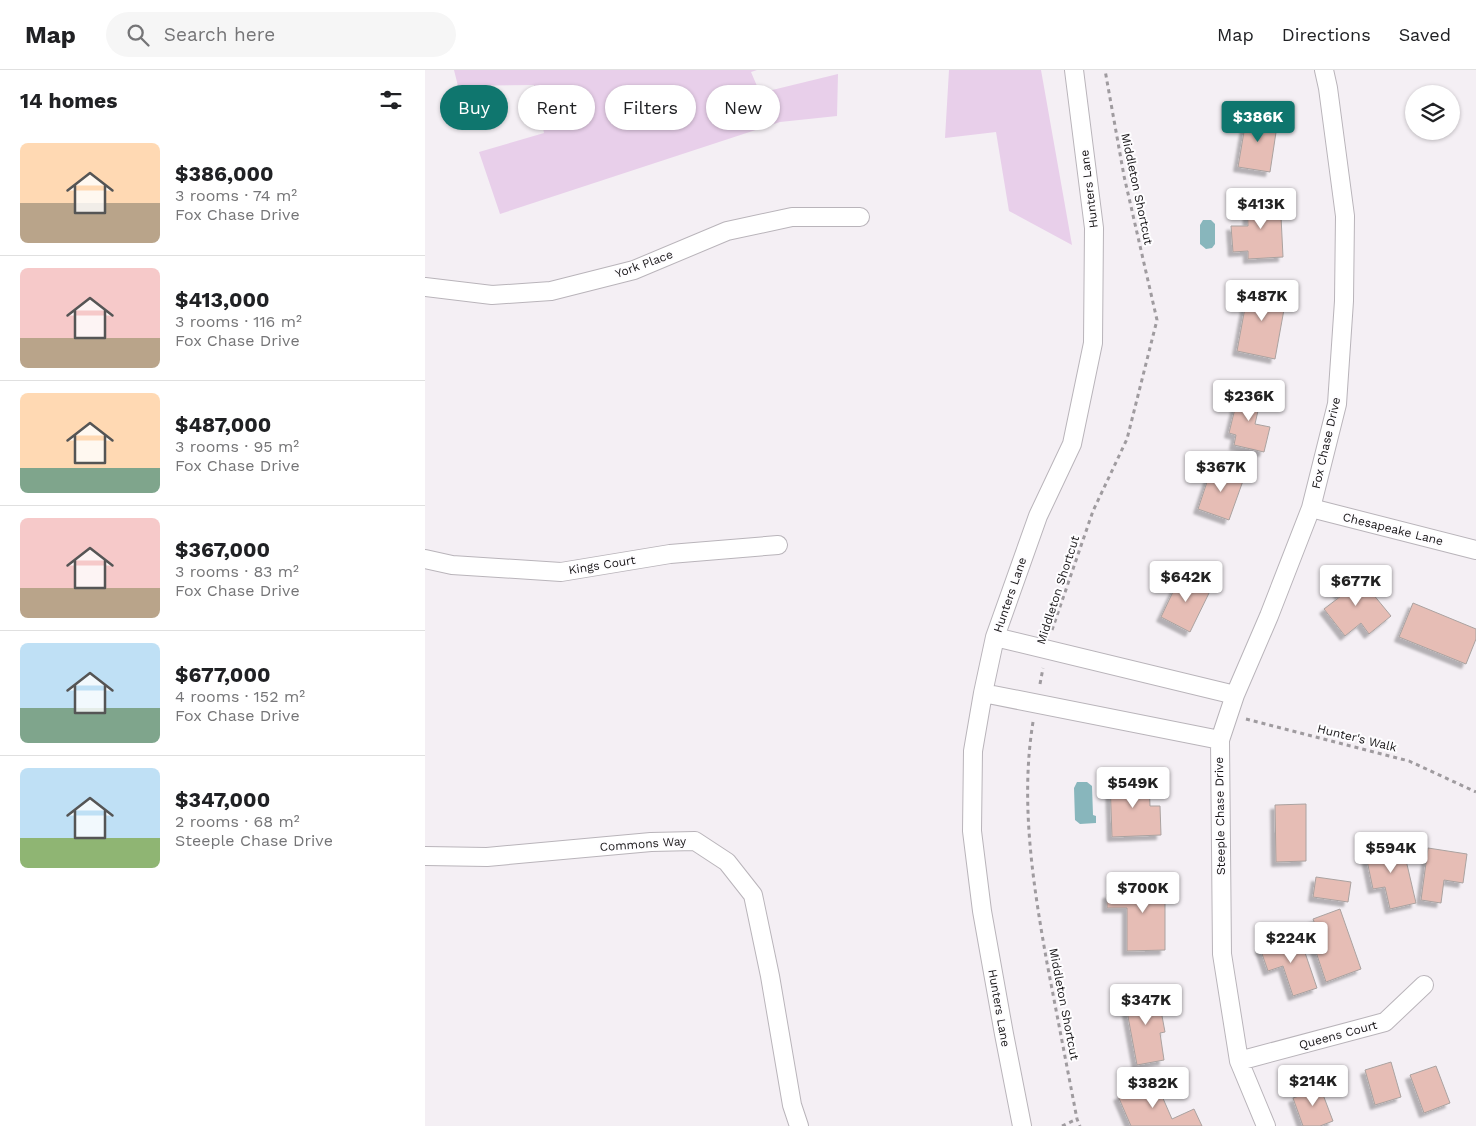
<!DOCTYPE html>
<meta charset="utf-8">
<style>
body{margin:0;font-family:"Work Sans",sans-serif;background:#f6f6f6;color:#202124;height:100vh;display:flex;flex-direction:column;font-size:19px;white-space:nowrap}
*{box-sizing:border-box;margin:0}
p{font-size:16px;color:#757577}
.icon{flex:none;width:28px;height:28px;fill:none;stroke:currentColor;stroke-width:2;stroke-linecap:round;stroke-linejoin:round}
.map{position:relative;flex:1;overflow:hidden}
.side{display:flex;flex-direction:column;background:#fff;width:425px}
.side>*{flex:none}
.banner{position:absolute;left:15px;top:15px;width:475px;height:45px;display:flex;gap:10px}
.buttons{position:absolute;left:980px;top:15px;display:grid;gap:10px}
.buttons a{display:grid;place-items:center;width:55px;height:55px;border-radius:50%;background:#fff;box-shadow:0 1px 4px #0004;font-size:25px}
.price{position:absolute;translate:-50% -42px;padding:0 11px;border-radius:5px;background:#fff;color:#222;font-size:16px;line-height:32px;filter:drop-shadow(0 1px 2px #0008)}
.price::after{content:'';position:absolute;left:50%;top:30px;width:15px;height:11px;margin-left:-8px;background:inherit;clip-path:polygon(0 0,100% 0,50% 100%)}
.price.active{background:#0f766e;color:#fff}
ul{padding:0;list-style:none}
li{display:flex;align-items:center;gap:15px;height:125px;padding:0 20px}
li+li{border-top:1px solid #e0e0e0}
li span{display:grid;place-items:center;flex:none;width:140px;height:100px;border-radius:8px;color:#555}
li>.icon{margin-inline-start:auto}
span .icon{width:60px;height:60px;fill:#fffc;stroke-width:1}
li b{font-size:21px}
h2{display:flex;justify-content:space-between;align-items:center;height:60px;padding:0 20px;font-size:21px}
.chip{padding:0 18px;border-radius:22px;background:#fff;box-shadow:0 1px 4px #0004;font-size:18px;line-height:45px}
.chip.active{background:#0f766e;color:#fff}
header{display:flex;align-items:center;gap:30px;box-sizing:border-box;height:70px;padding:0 25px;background:#fff;border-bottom:1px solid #e0e0e0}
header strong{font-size:24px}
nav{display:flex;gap:28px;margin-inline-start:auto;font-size:18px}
.search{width:350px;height:45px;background:#f6f6f6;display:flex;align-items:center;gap:12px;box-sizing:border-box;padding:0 18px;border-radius:28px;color:#757577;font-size:19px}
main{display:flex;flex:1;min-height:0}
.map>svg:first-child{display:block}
</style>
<header>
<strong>Map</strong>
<div class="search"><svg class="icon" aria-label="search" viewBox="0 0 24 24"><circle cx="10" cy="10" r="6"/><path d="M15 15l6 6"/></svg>Search here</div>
<nav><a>Map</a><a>Directions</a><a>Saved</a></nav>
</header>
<main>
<section class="side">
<h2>14 homes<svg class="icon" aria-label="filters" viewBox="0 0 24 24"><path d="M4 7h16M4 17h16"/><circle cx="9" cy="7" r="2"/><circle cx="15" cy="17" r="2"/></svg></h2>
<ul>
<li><span style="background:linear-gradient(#ffd9b3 60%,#b9a48a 0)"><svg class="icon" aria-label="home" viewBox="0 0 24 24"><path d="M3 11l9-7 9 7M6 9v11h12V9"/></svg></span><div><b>$386,000</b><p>3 rooms · 74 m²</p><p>Fox Chase Drive</p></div></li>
<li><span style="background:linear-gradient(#f6c9c9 70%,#b9a48a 0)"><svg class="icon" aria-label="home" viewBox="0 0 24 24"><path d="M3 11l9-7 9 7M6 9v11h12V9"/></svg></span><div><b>$413,000</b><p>3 rooms · 116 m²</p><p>Fox Chase Drive</p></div></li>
<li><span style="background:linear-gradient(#ffd9b3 75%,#7fa58c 0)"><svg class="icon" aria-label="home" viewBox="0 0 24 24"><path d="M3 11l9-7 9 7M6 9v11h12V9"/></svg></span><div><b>$487,000</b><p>3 rooms · 95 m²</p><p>Fox Chase Drive</p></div></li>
<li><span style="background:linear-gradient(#f6c9c9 70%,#b9a48a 0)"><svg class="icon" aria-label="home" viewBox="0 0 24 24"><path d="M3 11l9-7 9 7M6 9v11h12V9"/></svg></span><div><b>$367,000</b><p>3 rooms · 83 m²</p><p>Fox Chase Drive</p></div></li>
<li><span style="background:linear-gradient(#bfe0f5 65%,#7fa58c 0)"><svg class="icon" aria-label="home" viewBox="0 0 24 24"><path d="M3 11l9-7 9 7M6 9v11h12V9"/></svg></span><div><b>$677,000</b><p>4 rooms · 152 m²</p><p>Fox Chase Drive</p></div></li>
<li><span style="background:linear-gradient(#bfe0f5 70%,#8fb573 0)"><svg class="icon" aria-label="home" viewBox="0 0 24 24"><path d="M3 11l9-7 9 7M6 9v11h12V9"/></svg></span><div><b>$347,000</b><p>2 rooms · 68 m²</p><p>Steeple Chase Drive</p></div></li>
</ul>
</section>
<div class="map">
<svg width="1051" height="1056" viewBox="0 0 1051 1056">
<defs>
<filter id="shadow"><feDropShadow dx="-4.5" dy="4.5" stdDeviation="1" flood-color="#0004"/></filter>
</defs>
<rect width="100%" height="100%" fill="#f4eff4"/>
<path fill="#e8cfea" d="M29 0H332L326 2 335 23 413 4 412 46 355 52 75 144 54 82 119 63 109 15 33 16Z
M524 0H616L647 175 584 141 571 62 520 68Z"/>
<path fill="#88b6bc" d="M778 150H786L790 154V174L787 178 781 179 775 174V155Z
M652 712H662L667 716 668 745 671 746V753L655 754 650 750 649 718Z"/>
<path fill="#e6bdb5" stroke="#aaa2a0" filter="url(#shadow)" d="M822 44 853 49 845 102 813 97Z
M855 126 858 187 823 189V181L808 182 806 156H823L822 128Z
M824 216 862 223 850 289 812 281Z
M815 318 837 323 830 354 845 357 839 382 809 375 811 365 804 363Z
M787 397 819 408 804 450 773 439Z
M929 501 966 546 944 564 936 553 920 566 899 539 916 526 909 518Z
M756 505 786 519 765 562 736 547Z
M988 533 1051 559V569L1041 594 974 567Z
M724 709 725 736H735L736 765 687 767 685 710Z
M881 734V791L851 792 850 735Z
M977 773 991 833 965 839 960 817 948 819 940 781Z
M1003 778 1042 784 1038 813 1019 810 1016 833 996 830Z
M891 807 926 812 923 832 888 827Z
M740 809V880L702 881V838H682V824L702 823V810Z
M915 839 936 899 901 912 889 876 897 874 888 849Z
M874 865 892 918 868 926 858 896 843 901 835 878Z
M732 919 740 962 735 963 739 990 712 995 699 925Z
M966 992 976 1027 950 1035 940 1000Z
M1011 996 1025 1033 999 1043 985 1005Z
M730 1010 747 1049 769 1039 777 1056H706L693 1026Z
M894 1014 908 1051 895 1056H878L868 1028 874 1026 873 1023Z"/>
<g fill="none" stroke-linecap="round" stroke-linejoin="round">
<g stroke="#b9b4ba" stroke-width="20">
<path id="street" d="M0 217 67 225 126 221 209 200 302 161 367 147H435
M886 438 1051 480
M0 489 27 495 136 502 245 484 353 475
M570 567 810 625
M558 623 795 670
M0 786 62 787 226 772 270 771 302 792 328 825 345 906 367 1035 374 1056
M814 991 960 952 999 915
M597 1056 579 964 557 841 547 761 548 681 558 623 570 567 613 446 647 374 668 273 669 158 649 0
M841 1056 814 991 797 884 795 670 810 625 844 546 886 438 912 334 919 231 920 146 903 18 899 0"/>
</g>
<path stroke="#9f9b9f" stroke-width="3" stroke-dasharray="4 4" stroke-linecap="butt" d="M627 560 668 441 702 369 732 250 699 106 680 0
M615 614 618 598
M821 649 984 691 1051 722
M608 652C595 732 608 814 622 893 632 945 642 997 652 1049L655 1056
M637 1056 652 1049"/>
<use href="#street" stroke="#fff" stroke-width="18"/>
</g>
<g text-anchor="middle" stroke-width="4" stroke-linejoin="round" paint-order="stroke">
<g font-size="12" fill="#181618" stroke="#fefdff">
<text transform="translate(664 119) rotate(-97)" y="4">Hunters Lane</text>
<text transform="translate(712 119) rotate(78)" y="4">Middleton Shortcut</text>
<text transform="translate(219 194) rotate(-20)" y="4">York Place</text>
<text transform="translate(901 373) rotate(-77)" y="4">Fox Chase Drive</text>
<text transform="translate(968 459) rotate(14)" y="4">Chesapeake Lane</text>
<text transform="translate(177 495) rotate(-9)" y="4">Kings Court</text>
<text transform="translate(633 520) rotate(-72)" y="4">Middleton Shortcut</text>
<text transform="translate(585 525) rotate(-71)" y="4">Hunters Lane</text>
<text transform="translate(932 668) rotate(14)" y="4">Hunter's Walk</text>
<text transform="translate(795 746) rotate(-91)" y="4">Steeple Chase Drive</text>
<text transform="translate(218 774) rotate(-4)" y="4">Commons Way</text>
<text transform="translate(639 934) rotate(79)" y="4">Middleton Shortcut</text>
<text transform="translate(574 938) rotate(80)" y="4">Hunters Lane</text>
<text transform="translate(913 965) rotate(-15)" y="4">Queens Court</text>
</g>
</g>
</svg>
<div class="buttons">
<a><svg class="icon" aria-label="layers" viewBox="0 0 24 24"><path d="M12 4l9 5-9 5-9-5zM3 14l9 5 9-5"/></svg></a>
</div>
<b class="price active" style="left:833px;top:73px">$386K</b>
<b class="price" style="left:836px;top:160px">$413K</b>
<b class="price" style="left:837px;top:252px">$487K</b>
<b class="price" style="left:824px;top:352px">$236K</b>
<b class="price" style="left:796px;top:423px">$367K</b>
<b class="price" style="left:761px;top:533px">$642K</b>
<b class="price" style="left:931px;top:537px">$677K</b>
<b class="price" style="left:708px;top:739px">$549K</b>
<b class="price" style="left:966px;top:804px">$594K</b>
<b class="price" style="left:718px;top:844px">$700K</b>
<b class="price" style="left:866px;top:894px">$224K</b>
<b class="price" style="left:721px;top:956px">$347K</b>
<b class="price" style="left:888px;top:1037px">$214K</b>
<b class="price" style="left:728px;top:1039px">$382K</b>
<div class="banner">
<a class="chip active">Buy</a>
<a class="chip">Rent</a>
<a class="chip">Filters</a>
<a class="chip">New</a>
</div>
</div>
</main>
